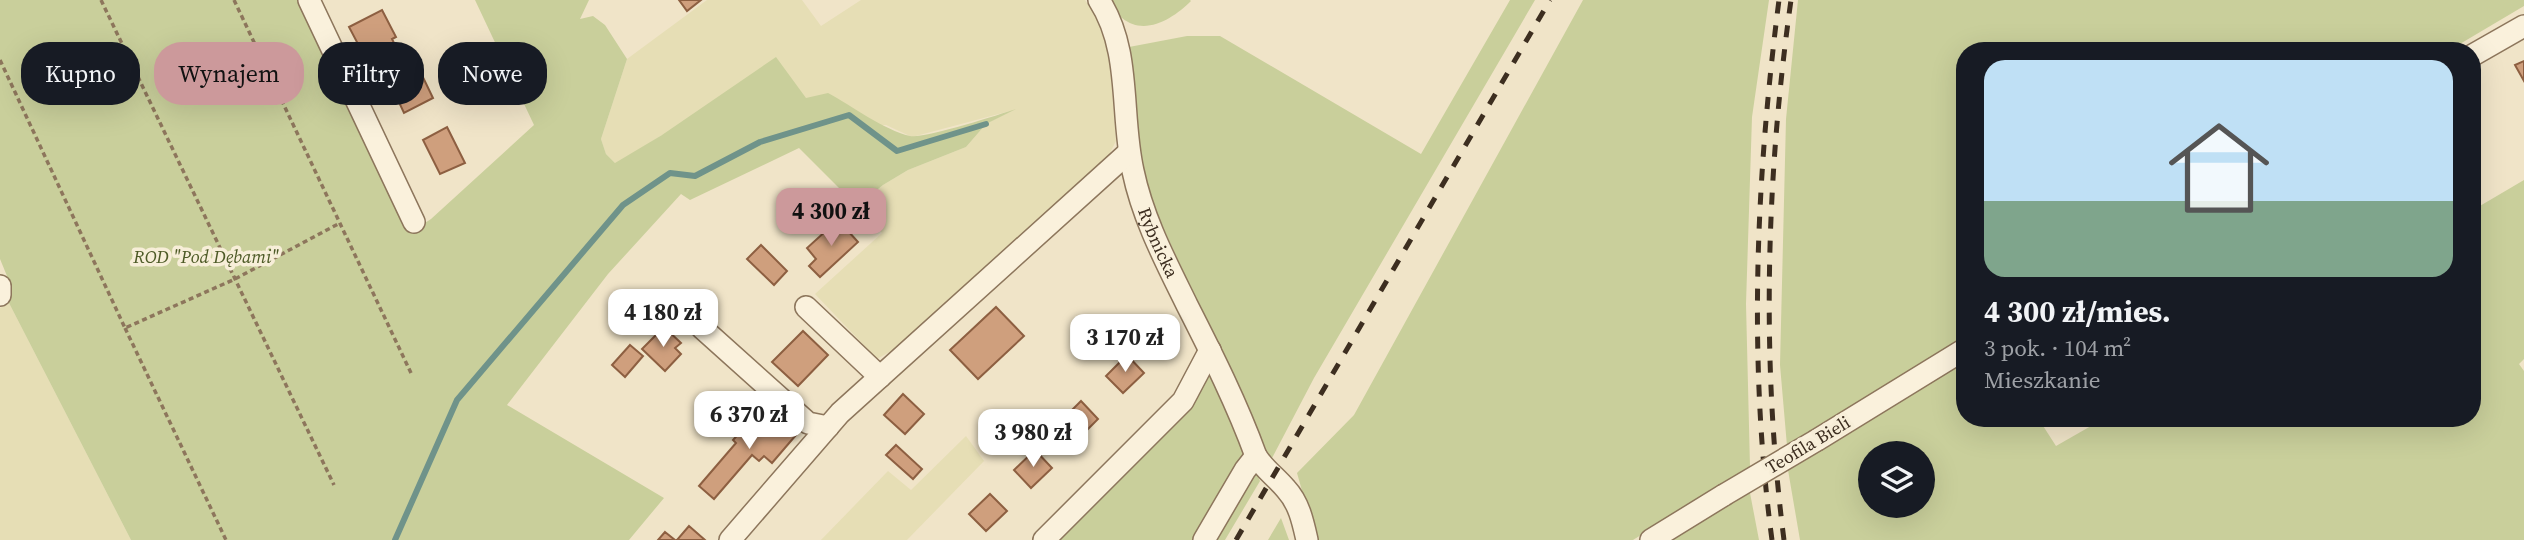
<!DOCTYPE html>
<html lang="pl">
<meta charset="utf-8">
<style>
body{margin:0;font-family:"Source Serif 4",serif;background:#242831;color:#f1f3f6;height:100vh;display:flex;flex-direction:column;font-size:26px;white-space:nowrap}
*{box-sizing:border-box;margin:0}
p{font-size:23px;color:#9ea1a6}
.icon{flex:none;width:38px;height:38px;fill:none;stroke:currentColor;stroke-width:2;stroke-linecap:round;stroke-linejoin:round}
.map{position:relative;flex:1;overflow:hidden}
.side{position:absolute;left:1956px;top:42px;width:525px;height:385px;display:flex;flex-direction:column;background:#171b24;border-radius:28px;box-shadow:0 7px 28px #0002}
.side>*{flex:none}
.top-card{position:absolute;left:21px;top:42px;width:665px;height:63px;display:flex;gap:14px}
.buttons{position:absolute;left:1858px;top:441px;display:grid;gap:14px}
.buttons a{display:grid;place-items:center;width:77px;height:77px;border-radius:50%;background:#171b24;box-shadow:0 7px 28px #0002;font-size:35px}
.price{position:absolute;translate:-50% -60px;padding:0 16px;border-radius:14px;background:#fff;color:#222;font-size:23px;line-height:46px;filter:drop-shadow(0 2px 4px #0008)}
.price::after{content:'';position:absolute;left:50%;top:42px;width:21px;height:16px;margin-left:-10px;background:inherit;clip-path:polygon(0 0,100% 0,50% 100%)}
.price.current{background:#cc999b;color:#111}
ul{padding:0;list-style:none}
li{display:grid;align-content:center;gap:14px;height:371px;padding:0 28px}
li+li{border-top:2px solid #363941}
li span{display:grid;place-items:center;height:217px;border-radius:21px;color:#555}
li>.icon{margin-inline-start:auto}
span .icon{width:126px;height:126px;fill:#fffc;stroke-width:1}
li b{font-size:30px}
.tag{padding:0 24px;border-radius:28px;background:#171b24;box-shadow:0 7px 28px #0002;font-size:24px;line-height:63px}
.tag.current{background:#cc999b;color:#111}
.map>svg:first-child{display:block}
</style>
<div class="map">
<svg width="2524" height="540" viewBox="0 0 2524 540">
<rect width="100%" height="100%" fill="#f0e4c8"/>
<path fill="#e6deb5" d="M707 0H802L821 26 861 0H1085L1100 22 1109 54 1116 141 1108 157 898 347 877 359 815 294 882 233 857 206 883 185 908 170 966 147 986 124 1010 111 912 137 886 125 662 135 616 164 606 154 601 139 627 59Z
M9 303 131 540H0V308Z
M966 436 984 461 907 540H821L888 471 911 490Z"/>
<path fill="#c9cf9b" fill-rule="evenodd" d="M0 0H300L411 232 431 219 534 125 475 0H589L580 19 593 16 605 25 627 59 601 139 606 154 615 163 662 135 776 57 806 98 828 93C852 106 884 130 910 136 924 139 998 115 1016 109L986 124 966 147 908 170 883 185 857 206 799 148 690 200 681 194 608 274 507 405 664 498 629 540H131L9 303 7 276 0 259Z
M1108 0H1190L1191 1C1174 18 1145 37 1122 18 1116 14 1112 6 1108 0Z
M1510 0H1535L1314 378 1271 460 1147 193 1136 145 1129 47 1187 36H1220L1421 154Z
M1583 0H1769L1752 117 1746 304 1750 467 1633 540H1316L1297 473 1354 415Z
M1798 0H2524V6L2448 51H1965V336L1787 446 1780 365 1786 119Z
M2524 180V359L2519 364 2524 371V540H1800L1788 470 1965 362V418H2038L2056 446 2105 418H2473V210ZM1871 453H1923V506H1871Z
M1206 367 1260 481 1225 540H1041Z
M1750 493 1759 540H1668Z
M1281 518 1289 540H1268Z"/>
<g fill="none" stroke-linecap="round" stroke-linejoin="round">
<path stroke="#6f938a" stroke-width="6" d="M395 540 457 400 623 205 670 173 695 176 760 142 849 115 897 151 986 124"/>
</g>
<path fill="#cf9f7d" stroke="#8d5f41" stroke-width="2" d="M679 0H701L687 11Z
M382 10 396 37 392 39 397 49 368 63 349 27Z
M2524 61V81L2515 65Z
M419 69 433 98 404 113 390 83Z
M447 127 465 163 440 174 423 140Z
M838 220 858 242 820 277 809 266 816 259 807 248Z
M761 245 787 271 774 285 747 259Z
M996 307 1024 336 978 379 950 350Z
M664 327 681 343 675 348 681 354 665 371 642 349Z
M803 331 828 355 798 386 772 362Z
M630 345 643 356 625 377 612 365Z
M1127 355 1144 373 1123 393 1106 376Z
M903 394 924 414 905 434 884 415Z
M1081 401 1098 419 1077 440 1060 422Z
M772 413 796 435 772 463 764 456 759 461 752 455 714 499 699 486 736 443 733 440 751 420 759 427Z
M896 445 922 469 913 479 886 455Z
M1035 450 1052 468 1031 488 1014 470Z
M990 494 1007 511 986 531 969 514Z
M689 526 705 540H677Z
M665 532 675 540H658Z"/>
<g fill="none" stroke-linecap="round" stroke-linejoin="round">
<g stroke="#8d765c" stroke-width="24">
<g id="minor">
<path d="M309 0 414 222"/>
<path id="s1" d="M1099 0C1132 51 1120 114 1133 171 1143 219 1166 262 1187 305 1212 354 1237 404 1256 456 1264 469 1276 477 1286 489 1299 503 1303 522 1307 540"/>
<path d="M2473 55 2524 26"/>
<path d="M0 286V295"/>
<path d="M806 307 880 377"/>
<path d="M702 328 808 423 828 427"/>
<path d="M1817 440 1965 349"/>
<path d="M730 540 840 413 1129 152"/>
<path d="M1044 540 1183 401 1210 350"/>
<path d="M1204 540 1245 470 1256 456"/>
<path d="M1651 540 1724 495"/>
</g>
</g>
<path stroke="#8d765c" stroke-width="3.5" stroke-dasharray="5 3.5" stroke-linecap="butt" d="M101 0 334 485
M234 0 411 373
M0 60 125 328 235 279 340 223
M125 328 226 540"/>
<use href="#minor" stroke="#faf1dc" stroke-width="21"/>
<path stroke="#3d2e20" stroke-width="5" stroke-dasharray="12 12" stroke-linecap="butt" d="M1236 540 1550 0
M1772 540C1748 361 1756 179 1779 0
M1784 540C1761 362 1766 178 1791 0"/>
<g stroke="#8d765c" stroke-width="24" stroke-linecap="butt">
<path id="minor-bridge" d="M1724 495 1817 440"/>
</g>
<use href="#minor-bridge" stroke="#faf1dc" stroke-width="21"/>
</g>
<g text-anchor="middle" stroke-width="7" stroke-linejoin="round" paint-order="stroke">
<g font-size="18" fill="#3d2e20" stroke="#f7eed8">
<text dy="6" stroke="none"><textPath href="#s1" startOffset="252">Rybnicka</textPath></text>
<text transform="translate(1808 445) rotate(-31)" y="6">Teofila Bieli</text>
</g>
<g font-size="18" font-style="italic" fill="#4d5a26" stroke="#f7eed8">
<text x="206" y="263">ROD "Pod Dębami"</text>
</g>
</g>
</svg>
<div class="buttons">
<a><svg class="icon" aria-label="layers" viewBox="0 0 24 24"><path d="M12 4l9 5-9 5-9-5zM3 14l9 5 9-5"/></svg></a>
</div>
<b class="price current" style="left:831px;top:248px">4 300 zł</b>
<b class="price" style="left:663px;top:349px">4 180 zł</b>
<b class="price" style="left:1125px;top:374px">3 170 zł</b>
<b class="price" style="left:749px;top:451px">6 370 zł</b>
<b class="price" style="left:1033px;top:469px">3 980 zł</b>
<div class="top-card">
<a class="tag">Kupno</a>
<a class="tag current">Wynajem</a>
<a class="tag">Filtry</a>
<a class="tag">Nowe</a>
</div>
<section class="side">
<ul>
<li><span style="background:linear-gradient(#bfe0f5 65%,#7fa58c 0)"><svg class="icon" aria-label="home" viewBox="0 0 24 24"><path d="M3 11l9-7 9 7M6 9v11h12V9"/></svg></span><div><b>4 300 zł/mies.</b><p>3 pok. · 104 m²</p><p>Mieszkanie</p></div></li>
</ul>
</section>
</div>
